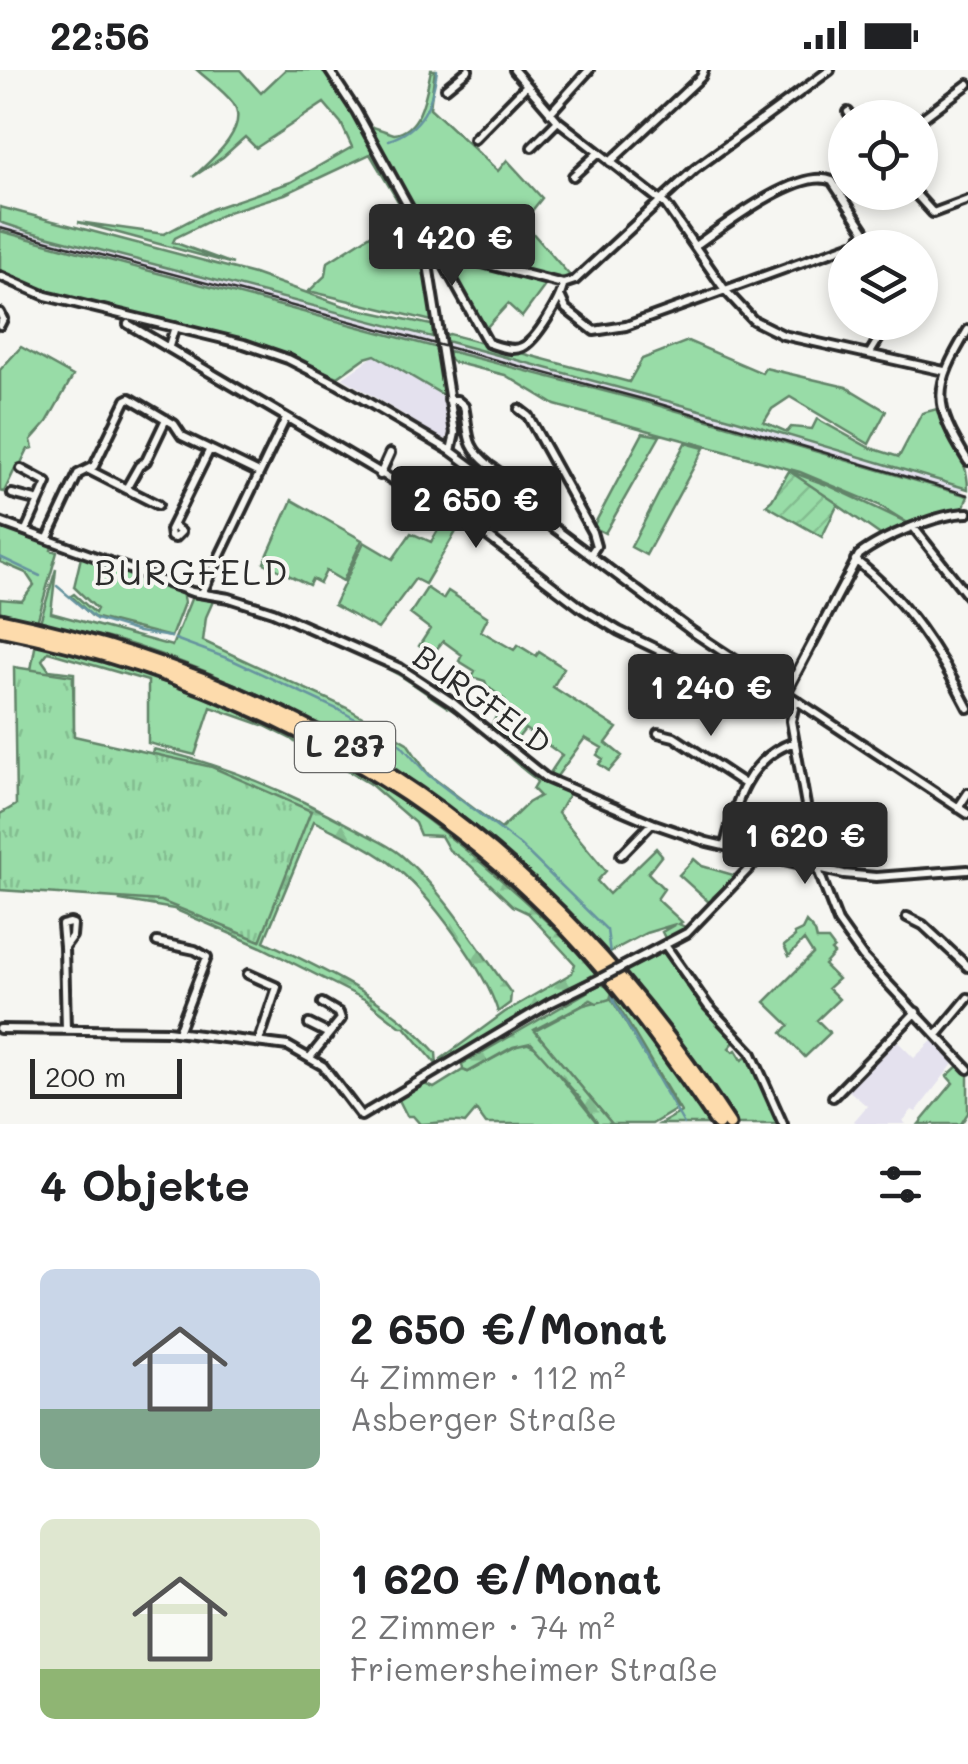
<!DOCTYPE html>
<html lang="de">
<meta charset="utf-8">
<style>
body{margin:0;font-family:Mali,sans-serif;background:#f6f6f6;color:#202124;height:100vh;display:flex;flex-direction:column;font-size:38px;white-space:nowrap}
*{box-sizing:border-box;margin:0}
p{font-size:32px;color:#757577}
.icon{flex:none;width:55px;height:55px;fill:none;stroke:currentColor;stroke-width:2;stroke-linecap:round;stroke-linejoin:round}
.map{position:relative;height:1054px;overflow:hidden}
.details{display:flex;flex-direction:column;background:#fff;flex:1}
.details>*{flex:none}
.controls{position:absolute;left:828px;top:30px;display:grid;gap:20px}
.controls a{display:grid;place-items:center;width:110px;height:110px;border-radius:50%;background:#fff;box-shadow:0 5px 15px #0003;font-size:50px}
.scale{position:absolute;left:30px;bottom:25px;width:152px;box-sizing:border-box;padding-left:10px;border:5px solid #2b2b2b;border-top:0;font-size:28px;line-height:35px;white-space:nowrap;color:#2b2b2b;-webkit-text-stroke:8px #f6f6f2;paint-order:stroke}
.price{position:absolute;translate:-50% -85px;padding:0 22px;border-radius:10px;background:#2b2b2b;color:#fff;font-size:32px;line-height:65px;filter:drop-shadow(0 2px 5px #0008)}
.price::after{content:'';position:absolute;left:50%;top:60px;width:30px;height:22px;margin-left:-15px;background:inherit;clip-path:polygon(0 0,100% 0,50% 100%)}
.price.current{background:#222;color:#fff}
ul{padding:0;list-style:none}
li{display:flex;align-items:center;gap:30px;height:250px;padding:0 40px}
li span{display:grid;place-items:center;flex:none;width:280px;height:200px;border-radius:15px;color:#555}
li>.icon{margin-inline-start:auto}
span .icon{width:120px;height:120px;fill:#fffc;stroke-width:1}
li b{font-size:42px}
h2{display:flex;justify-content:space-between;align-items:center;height:120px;padding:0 40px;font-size:42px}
.status{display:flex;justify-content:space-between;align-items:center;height:70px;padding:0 50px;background:#fff;direction:ltr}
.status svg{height:28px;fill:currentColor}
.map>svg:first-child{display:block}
</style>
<div class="status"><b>22:56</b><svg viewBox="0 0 49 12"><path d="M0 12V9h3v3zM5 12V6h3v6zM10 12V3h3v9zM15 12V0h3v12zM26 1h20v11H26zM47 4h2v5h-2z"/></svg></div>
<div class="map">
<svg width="968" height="1054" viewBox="0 0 968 1054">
<defs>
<pattern id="forest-firs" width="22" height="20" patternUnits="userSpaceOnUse" patternTransform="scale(2.5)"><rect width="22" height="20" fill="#98dca7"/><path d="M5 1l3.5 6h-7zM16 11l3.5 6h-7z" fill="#83bd90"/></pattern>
<pattern id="park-tufts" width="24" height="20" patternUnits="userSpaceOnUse" patternTransform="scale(2.5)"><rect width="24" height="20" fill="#98dca7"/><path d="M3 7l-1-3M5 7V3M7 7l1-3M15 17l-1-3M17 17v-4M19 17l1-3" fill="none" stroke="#83bd90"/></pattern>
<pattern id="garden-furrows" width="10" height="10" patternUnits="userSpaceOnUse" patternTransform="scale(2.5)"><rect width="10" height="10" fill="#98dca7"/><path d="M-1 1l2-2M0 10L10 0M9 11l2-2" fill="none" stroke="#83bd90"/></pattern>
</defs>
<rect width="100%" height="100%" fill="#f6f6f2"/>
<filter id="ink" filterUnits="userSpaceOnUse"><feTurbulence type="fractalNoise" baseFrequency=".01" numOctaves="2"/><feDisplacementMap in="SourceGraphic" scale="20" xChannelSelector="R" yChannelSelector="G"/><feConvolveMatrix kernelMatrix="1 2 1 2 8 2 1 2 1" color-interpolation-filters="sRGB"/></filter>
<g filter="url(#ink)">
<path fill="#e4e1ee" d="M0 152 432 267 433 277 26 169 0 161Z
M446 271 730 348 964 418 962 424 650 333 449 281Z
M375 285 445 326 451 362 445 370 343 308Z
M894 968 914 988 934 969 956 990 916 1042 912 1040 903 1051 906 1054H857L854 1051 867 1036 846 1018Z"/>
<path fill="#98dca7" stroke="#628469" stroke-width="2.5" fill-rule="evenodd" d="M197 0H240L261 23 285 0H327L420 161 434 241 432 251 309 221 326 205 328 192 405 143 370 84 285 124 228 142 175 168 173 172 233 194 78 152 164 164 212 139 291 112 352 77 341 53 324 33 256 78 245 67 223 87 193 107C209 92 251 58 233 33 224 21 208 10 197 0Z
M431 0H435L430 38 498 101 507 90 542 128 523 152 572 208 551 209 434 179 431 175 415 137 367 55 394 64C422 61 426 23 431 0Z
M0 137 254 204 344 236 431 255 436 258 437 265 432 264V267L27 161 0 152Z
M0 161 438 278 445 326 375 285 365 288 338 307 246 270 47 223 0 203Z
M444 188 455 189 547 213 522 247 508 234 486 258H482Z
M449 264 629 312 642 289 688 271 762 303 765 298 846 317 886 341 869 374 790 327 772 339 764 352 787 362 791 357 812 359 817 349 868 377 899 387 922 343 937 339C945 372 968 383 968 419L730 348 446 271 445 266Z
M21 277 73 306 47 352 31 370 33 378 28 379 18 399H15L4 422 0 421V300Z
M449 281 650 333 968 426 963 439 911 455 879 435 800 402 555 335 505 305 453 292 448 287Z
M643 363 660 366 605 463 593 457Z
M685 373 704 378 646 485 631 477Z
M789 401 830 416 904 451 906 456 882 466Z
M292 430 362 470 343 511 326 501 320 513 312 509 309 515 264 493Z
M446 447 460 455 425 514 415 509 378 559 334 535 364 472 393 489 411 463 431 472Z
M0 454 53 473 51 480 57 482 37 552 0 544V529L22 531 34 515 26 503 0 492Z
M82 483 182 521 184 533 171 567 93 547 71 526 74 524 95 543 97 539 74 517Z
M56 499 51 543 172 576 193 524C250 532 300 556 352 580 378 591 405 601 428 617 476 651 518 695 570 722L558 743 606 801 597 811 609 824 656 778 662 785 648 803 664 819 657 829 682 852 679 854 687 858 666 870 662 862 676 854 646 863 608 883C567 839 524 794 476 757 374 680 258 616 136 576 105 566 72 560 40 552ZM214 529C276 543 343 574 399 605 419 617 437 632 457 643 486 659 506 688 533 707L537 712 533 719 540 726 528 733 501 759 428 704 407 673 347 638 203 571 206 547Z
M427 518 443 529 448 521 488 547 481 561 514 580 518 575 536 586 539 582 564 598 553 617 617 658 606 673 622 686 609 701 599 694 603 689 597 685 602 678 585 668 555 709 548 706 562 685 525 659 512 676 490 658 505 630 487 616 485 611 472 607 475 601 459 591 462 585 443 571 432 585 419 576 430 559 410 544Z
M36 572C156 601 267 646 372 711L370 714 329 690 314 687 291 669 265 656 211 637 195 685 148 673V611L48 582 42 590 49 600 74 603V658L29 611Z
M694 789 702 796 737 806 713 827 711 834 679 805Z
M806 852 815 862 817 870H828L834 878 831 881 834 884 824 895 838 909 828 918 839 929 817 950 830 963 805 987 782 963 789 955 765 932 813 884 804 870 789 886 784 876 795 867 794 864 802 860Z
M662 883 667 884 736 970 729 978 733 982 736 980 742 990 750 985 781 1054H737L682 974 625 901Z
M613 920 681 1010 708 1054H660L681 1042 612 926Z
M611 928 677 1039 652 1054H612L535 961 584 935Z
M524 972 538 979 598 1054H486L476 1040 465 1053C450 1049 436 1054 420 1054L413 1046H407L398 1028 422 1013 434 1018 463 1000 468 1002Z
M959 995 968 1004V1043L961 1054H919L953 1013 947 1006Z"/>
<path fill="url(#forest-firs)" stroke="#628469" stroke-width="2.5" d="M153 679C225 694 290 723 354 758 370 767 388 774 401 785 442 820 472 869 503 912L511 923 510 933 498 942C486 901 429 824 395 797 371 777 341 765 314 751L264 871C328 902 389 929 436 983L437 995 405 957H401L366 930 261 877 174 839 120 830Z
M372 711C456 766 528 830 598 902L442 992 441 989 505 942 572 903 575 894 528 843 513 836 470 795 449 780 441 766 420 765 415 753 370 714Z
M601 914 613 920 610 929 597 933 591 930 534 960 612 1054H598L579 1027 531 973 513 977 468 1002 463 1000 462 994Z"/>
<path fill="url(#park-tufts)" stroke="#628469" stroke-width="2.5" d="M14 597 73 606 74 666 212 697 311 741 260 871 161 831 0 820V744L16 735Z"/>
<path fill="url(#garden-furrows)" stroke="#628469" stroke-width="2.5" d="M789 401 838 434 822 467 766 435 772 430Z"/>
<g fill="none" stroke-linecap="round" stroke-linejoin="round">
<path stroke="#66949f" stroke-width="2.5" d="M389 70C423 59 432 34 437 0
M0 487 40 506
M57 516 96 549 139 562 171 567
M175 569 232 590 341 641 401 675 428 705 520 775 607 860 610 884
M612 921 614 932 684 1054"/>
<g stroke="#2b2b2b" stroke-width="14">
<path id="minor" d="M329 0 356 41 423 163 455 363 451 381
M514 0 558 51 666 135 725 220 753 250 783 265 944 301
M446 18 468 0
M848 42 852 48
M550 43 589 0
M920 50 968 14
M474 69 526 16
M532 77 558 51
M610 92 701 7 704 0
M573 106 598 83
M914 122 933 143 968 130
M428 184 459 187 563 214 575 210 695 99 830 0
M439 185 488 273C498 276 512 282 522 277 536 271 561 229 563 215
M0 206 46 226 244 274 288 289 337 314 451 381 693 562 968 744
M561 228 566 239 594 261 626 256 858 172 865 161 832 111C800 96 722 157 695 176
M0 243 3 249 0 255
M128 254 486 465 583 539 619 561 677 589 720 603 731 602 739 593
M968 260C933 318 932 333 968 391
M169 276 175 257
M870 283 889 252
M449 330H457L464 336C470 364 464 375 489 395 497 401 501 405 511 406
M519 339 528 346 592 462 596 476 590 485
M21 399 47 413 26 460
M89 400 158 435
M380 405 390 383
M126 419 139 396 146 391 166 349
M12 424 39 431
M0 452 192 522 229 528 273 542 400 598 453 633 546 708 652 753 707 772 844 804 876 807 968 800
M174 457 181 462 175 468 171 467 170 460 209 381
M914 458 968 526
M48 468 78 404 94 396 126 330 130 328 174 354 182 366 259 403
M855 490C905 528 940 583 968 638
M202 523 286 348
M786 623 859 485C882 467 940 443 968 443
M796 630 791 651 817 797 838 852 863 887 968 999
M658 663 674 667 745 714
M958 738 968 723
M725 776C735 733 748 687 795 672
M621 785 652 753
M907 847 923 855 968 897
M157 872 195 880 207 887 178 962
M665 875 708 936 751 982 783 1054
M64 877 62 855 70 853 73 854 72 866 64 877 66 959
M622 897 687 863 762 785
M248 904 277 917 259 971
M309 954 329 964
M0 959 167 961 288 976 323 996 361 1046 550 933 601 908
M937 965 968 928
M311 986 341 949 339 943 322 933
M833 1027 916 942"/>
</g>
<g stroke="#2b2b2b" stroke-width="19">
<path id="highway" d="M0 550C322 617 550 779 729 1054
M0 559C211 601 413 699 564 856 622 917 671 985 718 1054"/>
</g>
<use href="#minor" stroke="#f6f6f2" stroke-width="6"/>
<use href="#highway" stroke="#fddbac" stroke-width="11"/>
<path stroke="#2b2b2b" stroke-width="2.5" d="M0 158 650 331 968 425"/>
<g stroke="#2b2b2b" stroke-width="14" stroke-linecap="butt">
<path id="minor-bridge" d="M601 908 622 897"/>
</g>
<use href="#minor-bridge" stroke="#f6f6f2" stroke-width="6"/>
</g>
</g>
<g text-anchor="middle" stroke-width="8" stroke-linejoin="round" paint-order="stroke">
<rect fill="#f6f6f2" stroke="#686867" stroke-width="2.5" x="295" y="652" width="100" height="50" rx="8"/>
<g font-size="30" font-weight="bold" fill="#2b2b2b">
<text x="345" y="687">L 237</text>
</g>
<g font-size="32" fill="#2b2b2b" stroke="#f6f6f2">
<text transform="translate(482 630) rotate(36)" y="11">BURGFELD</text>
</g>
<g font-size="35" letter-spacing="2.5" fill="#2b2b2b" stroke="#f6f6f2">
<text x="192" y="515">BURGFELD</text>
</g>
</g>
</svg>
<div class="controls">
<a><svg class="icon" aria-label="locate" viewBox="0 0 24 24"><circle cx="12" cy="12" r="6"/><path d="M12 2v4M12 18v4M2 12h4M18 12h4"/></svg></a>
<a><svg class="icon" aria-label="layers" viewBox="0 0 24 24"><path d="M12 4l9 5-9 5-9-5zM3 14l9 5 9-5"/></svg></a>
</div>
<div class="scale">200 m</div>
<b class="price" style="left:452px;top:219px">1 420 €</b>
<b class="price current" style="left:476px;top:481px">2 650 €</b>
<b class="price" style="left:711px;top:669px">1 240 €</b>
<b class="price" style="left:805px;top:817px">1 620 €</b>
</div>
<section class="details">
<h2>4 Objekte<svg class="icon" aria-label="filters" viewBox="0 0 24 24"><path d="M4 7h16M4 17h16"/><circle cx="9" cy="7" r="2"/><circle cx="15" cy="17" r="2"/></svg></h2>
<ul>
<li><span style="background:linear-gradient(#c9d6e8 70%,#7fa58c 0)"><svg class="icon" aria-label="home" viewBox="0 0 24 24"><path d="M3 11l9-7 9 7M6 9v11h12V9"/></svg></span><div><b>2 650 €/Monat</b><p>4 Zimmer · 112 m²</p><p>Asberger Straße</p></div></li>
<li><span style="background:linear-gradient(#dfe7d0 75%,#8fb573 0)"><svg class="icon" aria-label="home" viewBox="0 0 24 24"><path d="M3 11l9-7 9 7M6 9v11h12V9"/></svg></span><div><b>1 620 €/Monat</b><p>2 Zimmer · 74 m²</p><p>Friemersheimer Straße</p></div></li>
</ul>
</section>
